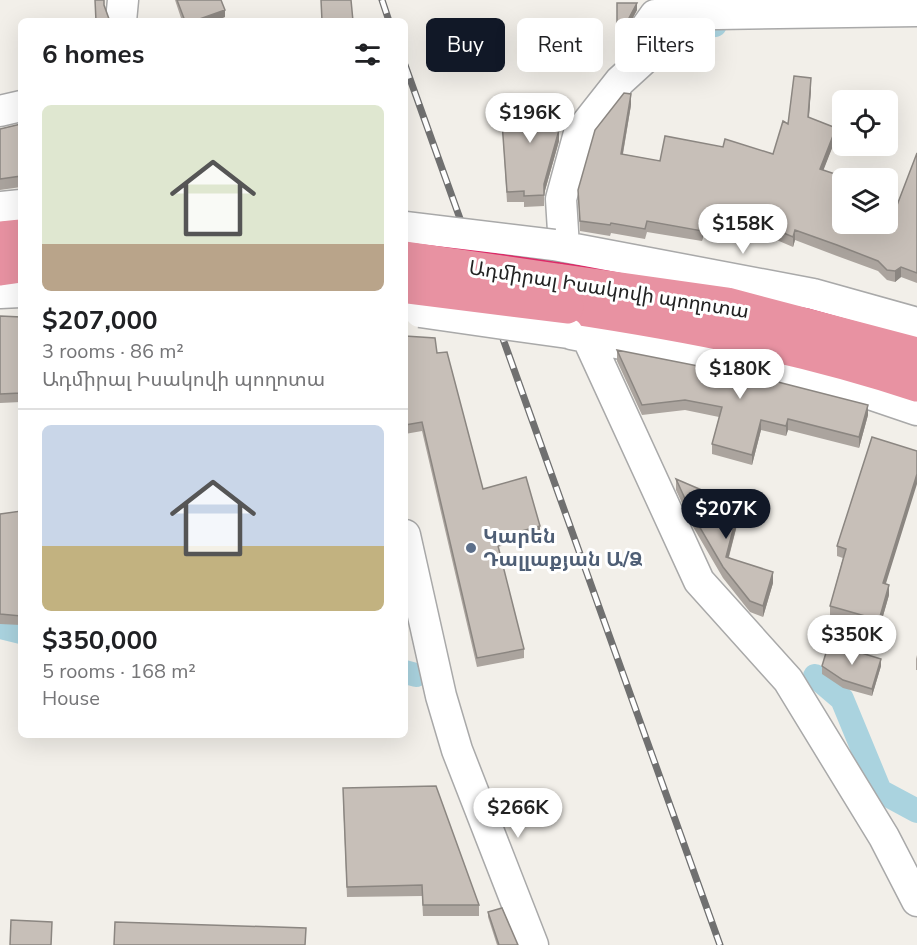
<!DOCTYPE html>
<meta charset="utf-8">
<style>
body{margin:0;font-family:"Nunito Sans","Noto Sans Armenian",sans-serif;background:#f2f2f2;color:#202124;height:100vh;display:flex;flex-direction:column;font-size:22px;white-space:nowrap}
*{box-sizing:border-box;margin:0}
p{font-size:20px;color:#757577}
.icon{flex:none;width:33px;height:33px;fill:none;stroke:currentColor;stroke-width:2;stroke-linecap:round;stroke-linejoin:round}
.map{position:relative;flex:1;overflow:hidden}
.sheet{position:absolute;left:18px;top:18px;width:390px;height:720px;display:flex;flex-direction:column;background:#fff;border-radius:9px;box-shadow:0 6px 24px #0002}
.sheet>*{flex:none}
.hud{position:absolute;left:426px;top:18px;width:400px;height:54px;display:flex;gap:12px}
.tools{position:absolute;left:832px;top:90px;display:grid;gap:12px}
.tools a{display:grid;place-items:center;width:66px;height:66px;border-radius:9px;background:#fff;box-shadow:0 6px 24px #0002;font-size:30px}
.price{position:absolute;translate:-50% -51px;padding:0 14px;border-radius:21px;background:#fff;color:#222;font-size:20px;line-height:39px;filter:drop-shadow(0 2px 3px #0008)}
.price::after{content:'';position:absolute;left:50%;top:36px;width:18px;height:14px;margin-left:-9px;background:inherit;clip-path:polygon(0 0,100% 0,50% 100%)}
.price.current{background:#111827;color:#fff}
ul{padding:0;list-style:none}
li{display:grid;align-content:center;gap:12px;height:318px;padding:0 24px}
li+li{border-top:2px solid #e0e0e0}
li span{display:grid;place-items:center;height:186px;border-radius:9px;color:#555}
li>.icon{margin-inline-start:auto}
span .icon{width:108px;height:108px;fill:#fffc;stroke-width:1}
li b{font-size:26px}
h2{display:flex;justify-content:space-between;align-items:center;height:72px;padding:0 24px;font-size:26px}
.chip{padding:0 21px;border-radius:9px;background:#fff;box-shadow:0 6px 24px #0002;font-size:21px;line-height:54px}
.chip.current{background:#111827;color:#fff}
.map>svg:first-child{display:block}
</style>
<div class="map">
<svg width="917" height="945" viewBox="0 0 917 945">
<rect width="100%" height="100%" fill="#f2efe9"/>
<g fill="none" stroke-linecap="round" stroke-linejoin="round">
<path stroke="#aad3df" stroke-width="24" d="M658 35 695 27 715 25
M0 627 21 632
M405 672 416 675
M815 676 842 699 880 791 917 811"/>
<g stroke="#a9a9a9" stroke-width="33">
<path id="minor" d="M655 15 917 11
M121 21 123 0
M0 111 21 106
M0 207 21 205
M554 245 813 294 917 323
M564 247 561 199 579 133 620 81 643 60 645 29 655 15
M0 293 21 292
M571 334 861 391 917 410
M587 337 699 581 788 680 884 837 917 901
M405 535 441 696 457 750 533 945"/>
</g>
<g stroke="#dc2a67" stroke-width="36">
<path id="highway" d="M0 238 21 236
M0 269 21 266
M557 280 727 304 917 354
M567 307C686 325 803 347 917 385"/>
</g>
<use href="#minor" stroke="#fff" stroke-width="30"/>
<use href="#highway" stroke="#e892a2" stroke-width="33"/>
<g stroke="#707070" stroke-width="7">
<path id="rail" d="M382 0 389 21
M405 65 720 945"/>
</g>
<use href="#rail" stroke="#fff" stroke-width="4.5" stroke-dasharray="14" stroke-linecap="butt"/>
<g stroke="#a9a9a9" stroke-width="33" stroke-linecap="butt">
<path id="minor-bridge" d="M405 227 554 245
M420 312 568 333"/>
</g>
<g stroke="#dc2a67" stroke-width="36" stroke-linecap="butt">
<path id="highway-bridge" d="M405 258 557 280
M407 287 567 307"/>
</g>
<use href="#minor-bridge" stroke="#fff" stroke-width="30"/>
<use href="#highway-bridge" stroke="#e892a2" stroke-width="33"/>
</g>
<path fill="#aba49e" d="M175 0H221L225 17 214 21H182Z
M617 3 637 10 628 27 626 51H617Z
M811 89 809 118 836 138 823 170 843 224 894 213 917 153V283L901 277 895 282 887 280 878 271 837 256 795 240 793 247 751 229 749 234 705 224 702 241 647 232 645 239 611 233 610 236 580 231 578 190 631 105 623 154 660 161 723 147 773 154 788 124Z
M502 122 559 141 544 194V206L524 207V202H507Z
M21 124V187L0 190V129Z
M0 316 21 317V402L0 403Z
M405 336 437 353 483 489 540 535 498 547 524 649V658L477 667 422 431 405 434Z
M617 350 868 415 859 448 788 430 786 436 761 430 752 465 712 454V444L719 417 685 410 642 415 617 361Z
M872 437 886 584 889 595 879 630 830 616V606L843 558 837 556V546Z
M676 479 739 517 729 557 773 583 763 617 750 612 723 578 692 525 676 490Z
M21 511V625L0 624V514Z
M917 655V670H916V659Z
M822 666H881L872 696 843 688 822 674Z
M343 799 479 905V916H423L422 896 347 897Z
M488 912 518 945H497L488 917Z"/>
<path fill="#8b8681" d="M637 3V10L628 27 626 51 628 20Z
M225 10V17L214 21H194Z
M811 78V89L808 128V117Z
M631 94V105L621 164V154Z
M836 128V138L820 179V169Z
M559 130V141L544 194V206V184Z
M705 214V224L702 241V231Z
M751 219V229L749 234V224Z
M795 230V240L793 247V237Z
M901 267V277L895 282V271Z
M868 405V415L859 448V437Z
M788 419V430L786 436V426Z
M761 420V430L752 465V455Z
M917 474V484L883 593V583Z
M739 506V517L726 567V557Z
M540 526V535L496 547V538Z
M773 572V583L763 617V606Z
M889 585V595L879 630V620Z
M881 659V666L872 696V689Z"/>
<path fill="#c7bfb8" stroke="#8b8681" stroke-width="1.5" d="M95 0H104V5L109 19V21H96Z
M177 0H221L225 10 194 21H185Z
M321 0H351L353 21H322Z
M617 3H637L628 20 626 44H617Z
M794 76 811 78 808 117 836 128 820 169 847 178H843V224H888V211L894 213 917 153V273L901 267 895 271 887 270 878 261 837 245 795 230 793 237 751 219 749 224 705 214 702 231 647 221 645 229 611 223 610 225 580 221 578 190 595 130 624 93 631 94 621 154 660 161 665 136 723 147 725 139 773 154 783 121 788 124Z
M548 98 554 99 559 104V130L544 184V195L524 196V191L507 192 502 122H506L512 103 516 99Z
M21 124V176L0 179V129Z
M0 316 21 317V393L0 394Z
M405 336 435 338 437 353 447 352 483 489 526 477 540 526 496 538 524 649 477 658 422 422 405 425Z
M617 350 774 381 868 405 859 437 788 419 786 426 761 420 752 455 712 444 722 407 685 400 642 405Z
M872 437 917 451V474L883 583 889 585 879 620 830 606 846 549 837 546Z
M676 479 739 506 726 557 773 572 763 606 750 601 723 567 692 514Z
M21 511V616L0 614V514Z
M829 643 881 659 872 689 843 680 822 666Z
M436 786 479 905H423L422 885 347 887 343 788Z
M502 908 518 945H499L488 912Z
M11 920 52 922 51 945H10Z
M115 922 306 928 305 945H114Z"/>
<circle fill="#5c6f8a" stroke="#fff" stroke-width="2" cx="471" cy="548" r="6"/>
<g text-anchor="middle" stroke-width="6" stroke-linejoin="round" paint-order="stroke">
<g font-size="20" fill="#222" stroke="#fff">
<text transform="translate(609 289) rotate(9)" y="7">Ադմիրալ Իսակովի պողոտա</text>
</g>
<g font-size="20" font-weight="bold" fill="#4e5e75" stroke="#fff" text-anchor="start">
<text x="483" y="543">Կարեն<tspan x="483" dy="23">Դալլաքյան Ա/Ձ</tspan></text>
</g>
</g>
</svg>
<div class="tools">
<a><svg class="icon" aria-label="locate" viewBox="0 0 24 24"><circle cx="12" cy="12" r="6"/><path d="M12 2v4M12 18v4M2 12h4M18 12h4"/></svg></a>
<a><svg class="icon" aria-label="layers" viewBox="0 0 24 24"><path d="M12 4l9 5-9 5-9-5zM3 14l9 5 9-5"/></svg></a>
</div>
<b class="price" style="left:530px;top:144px">$196K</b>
<b class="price" style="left:743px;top:255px">$158K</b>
<b class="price" style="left:740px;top:400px">$180K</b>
<b class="price current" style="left:726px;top:540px">$207K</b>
<b class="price" style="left:852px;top:666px">$350K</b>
<b class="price" style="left:518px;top:839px">$266K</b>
<div class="hud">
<a class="chip current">Buy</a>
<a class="chip">Rent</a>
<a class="chip">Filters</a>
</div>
<section class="sheet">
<h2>6 homes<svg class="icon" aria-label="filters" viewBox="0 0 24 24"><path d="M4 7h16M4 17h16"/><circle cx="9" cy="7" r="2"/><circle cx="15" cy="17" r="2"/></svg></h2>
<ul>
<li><span style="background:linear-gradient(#dfe7d0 75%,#b9a48a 0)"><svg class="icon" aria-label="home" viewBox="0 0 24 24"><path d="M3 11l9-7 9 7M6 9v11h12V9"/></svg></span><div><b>$207,000</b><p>3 rooms · 86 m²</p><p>Ադմիրալ Իսակովի պողոտա</p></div></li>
<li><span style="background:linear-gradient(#c9d6e8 65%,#c2b280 0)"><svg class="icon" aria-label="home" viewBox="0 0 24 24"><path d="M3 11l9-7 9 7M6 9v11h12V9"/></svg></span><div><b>$350,000</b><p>5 rooms · 168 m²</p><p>House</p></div></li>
</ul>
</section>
</div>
